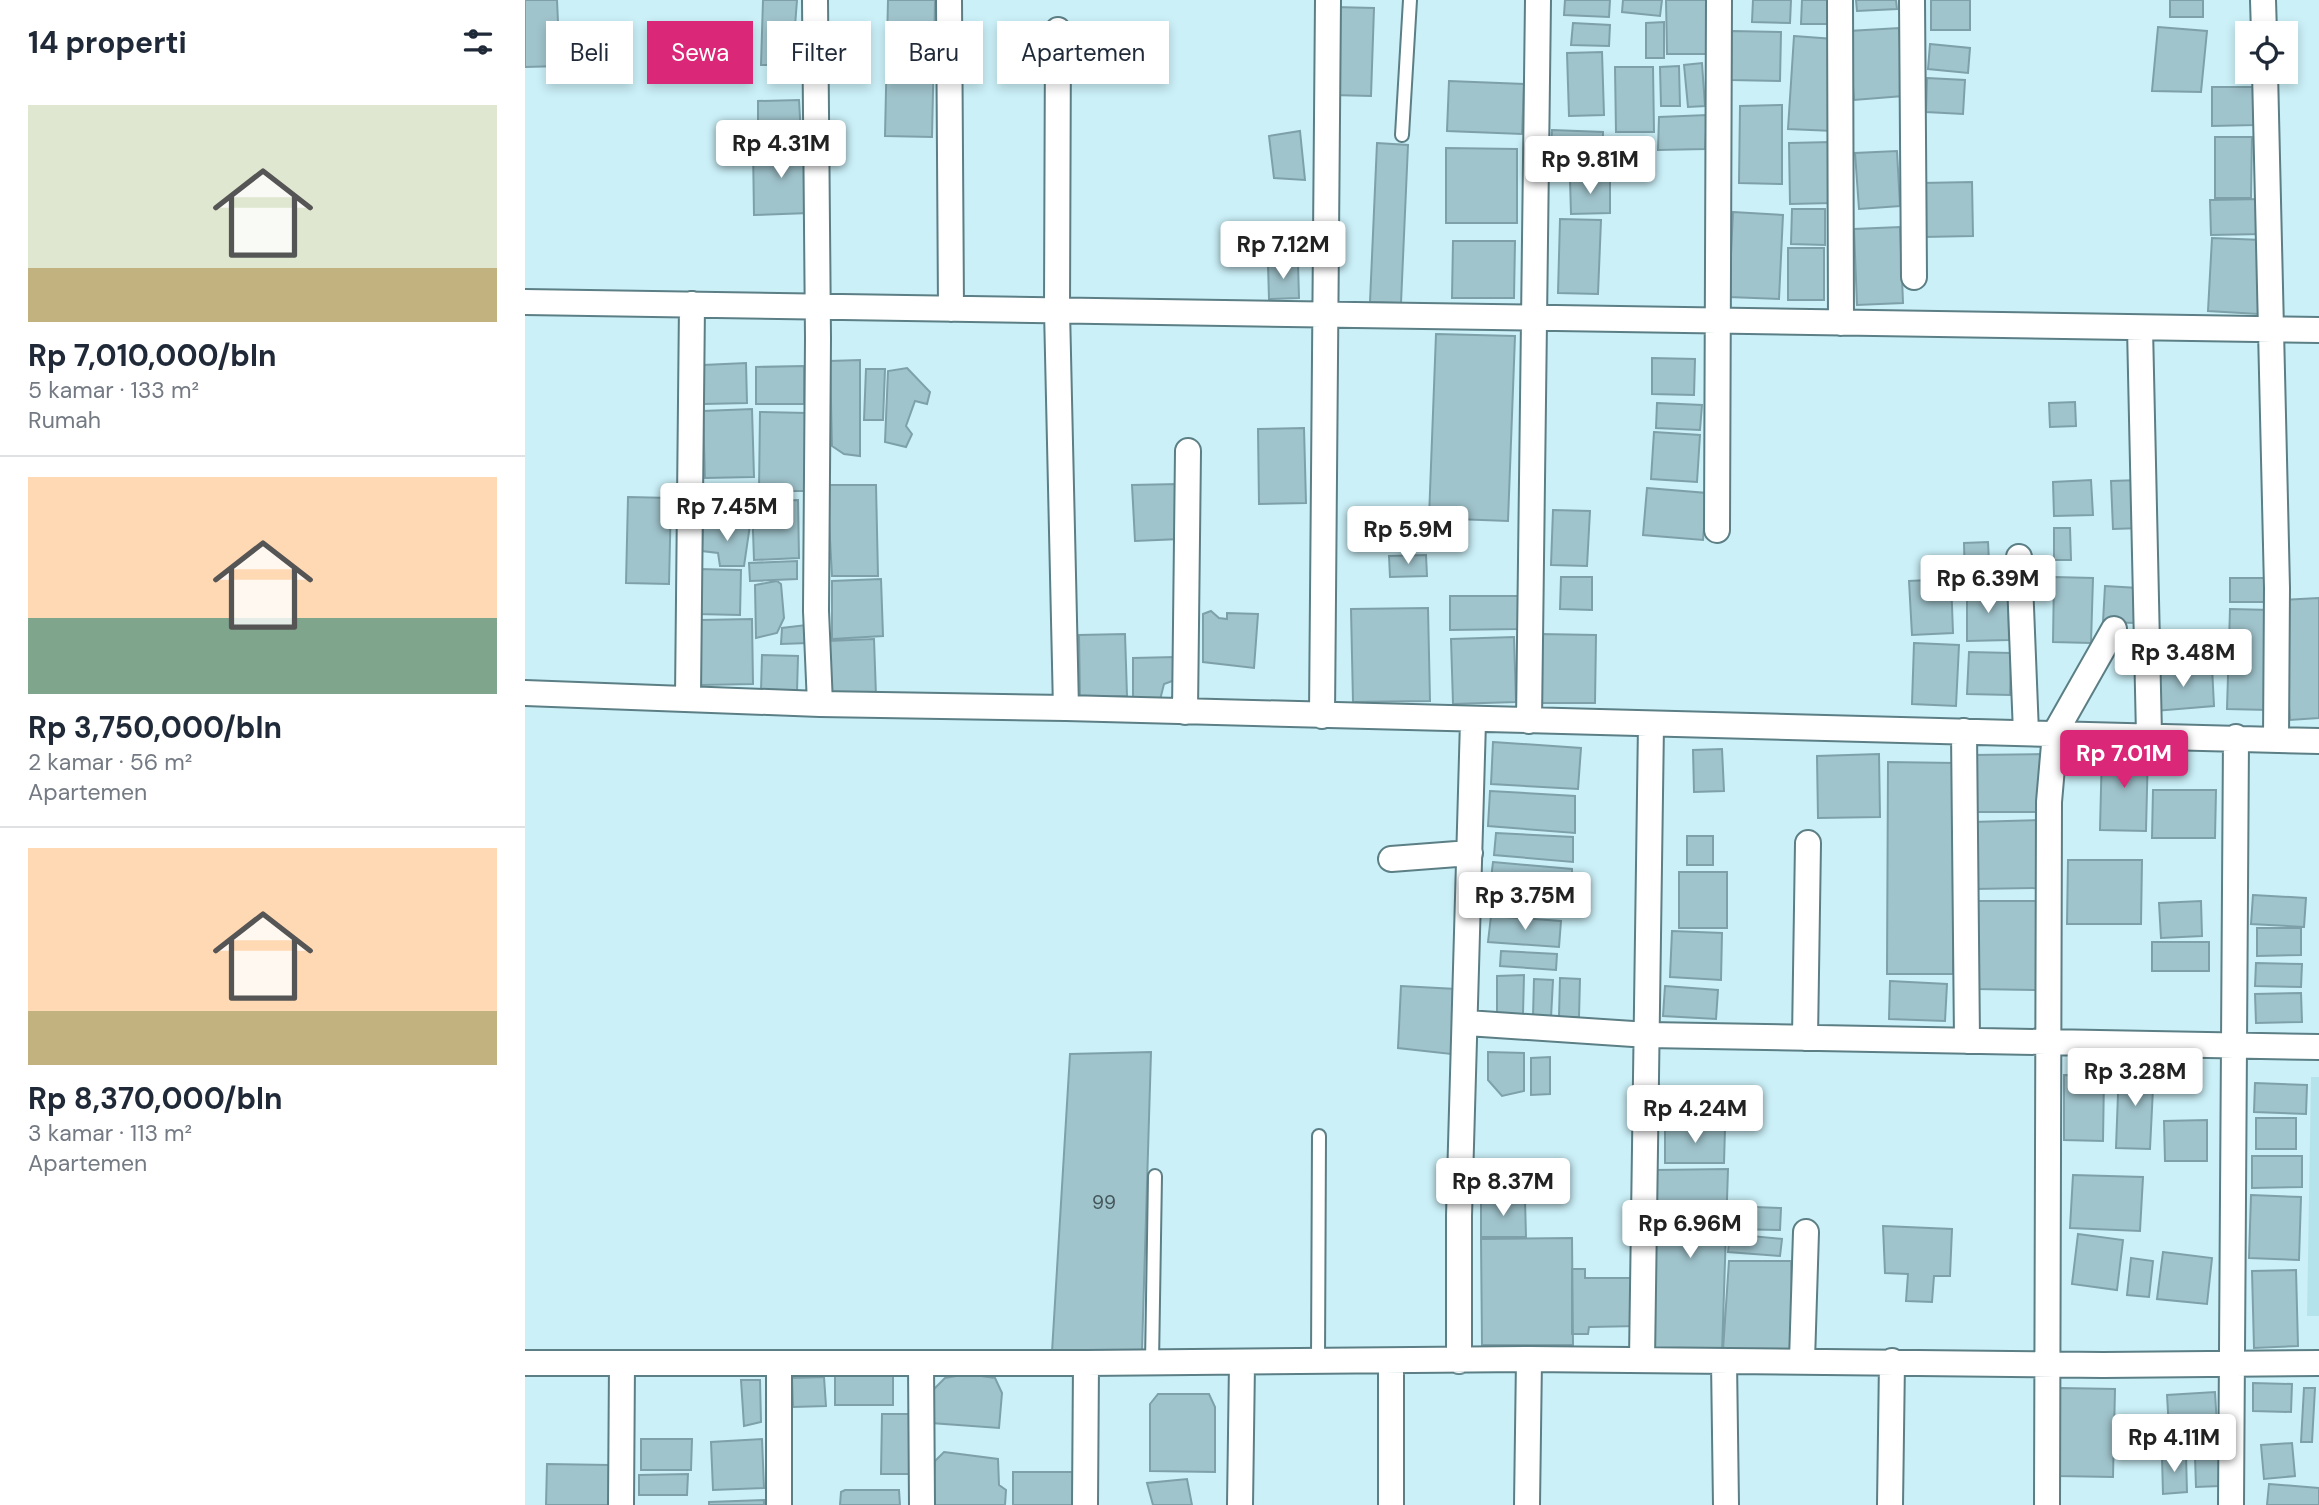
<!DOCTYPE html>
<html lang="id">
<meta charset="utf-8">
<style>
body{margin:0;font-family:"DM Sans",sans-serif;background:#f6f6f7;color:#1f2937;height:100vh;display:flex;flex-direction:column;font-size:26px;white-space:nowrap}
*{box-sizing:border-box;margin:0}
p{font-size:23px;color:#747a83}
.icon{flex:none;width:38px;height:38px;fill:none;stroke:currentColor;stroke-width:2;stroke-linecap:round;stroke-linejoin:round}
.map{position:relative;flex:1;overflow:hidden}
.details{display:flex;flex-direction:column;background:#fff;width:525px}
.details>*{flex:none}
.hud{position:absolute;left:21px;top:21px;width:665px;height:63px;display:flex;gap:14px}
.fabs{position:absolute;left:1710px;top:21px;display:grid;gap:14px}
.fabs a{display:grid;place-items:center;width:63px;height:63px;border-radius:0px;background:#fff;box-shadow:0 4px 10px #0003;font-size:35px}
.price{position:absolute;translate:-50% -60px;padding:0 16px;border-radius:7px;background:#fff;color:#222;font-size:23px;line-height:46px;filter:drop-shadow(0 2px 4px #0008)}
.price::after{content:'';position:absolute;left:50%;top:42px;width:21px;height:16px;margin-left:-10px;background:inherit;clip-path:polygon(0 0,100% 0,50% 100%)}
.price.active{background:#db2777;color:#fff}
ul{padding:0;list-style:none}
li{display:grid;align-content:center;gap:14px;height:371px;padding:0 28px}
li+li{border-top:2px solid #e0e1e3}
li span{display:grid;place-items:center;height:217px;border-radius:0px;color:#555}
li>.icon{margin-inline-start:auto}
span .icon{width:126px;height:126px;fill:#fffc;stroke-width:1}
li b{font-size:30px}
h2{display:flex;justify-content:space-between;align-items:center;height:84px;padding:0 28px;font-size:30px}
.tag{padding:0 24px;border-radius:0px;background:#fff;box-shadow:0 4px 10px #0003;font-size:24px;line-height:63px}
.tag.active{background:#db2777;color:#fff}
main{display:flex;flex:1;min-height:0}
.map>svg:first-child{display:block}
</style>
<main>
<section class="details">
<h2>14 properti<svg class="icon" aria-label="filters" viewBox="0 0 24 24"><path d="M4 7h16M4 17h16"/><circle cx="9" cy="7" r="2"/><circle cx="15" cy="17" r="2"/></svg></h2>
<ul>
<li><span style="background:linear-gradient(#dfe7d0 75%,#c2b280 0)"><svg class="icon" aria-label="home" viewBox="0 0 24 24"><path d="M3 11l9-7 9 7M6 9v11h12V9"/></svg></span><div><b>Rp 7,010,000/bln</b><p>5 kamar · 133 m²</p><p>Rumah</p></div></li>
<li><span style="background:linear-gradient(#ffd9b3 65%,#7fa58c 0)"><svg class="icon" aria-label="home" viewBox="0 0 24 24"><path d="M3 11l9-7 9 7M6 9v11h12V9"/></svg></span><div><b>Rp 3,750,000/bln</b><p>2 kamar · 56 m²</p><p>Apartemen</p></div></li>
<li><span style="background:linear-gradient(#ffd9b3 75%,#c2b280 0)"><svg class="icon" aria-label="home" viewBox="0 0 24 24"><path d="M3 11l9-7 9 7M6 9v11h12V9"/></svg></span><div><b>Rp 8,370,000/bln</b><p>3 kamar · 113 m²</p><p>Apartemen</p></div></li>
</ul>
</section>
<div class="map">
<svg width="1794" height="1505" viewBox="0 0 1794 1505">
<rect width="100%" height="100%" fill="#cbf0f8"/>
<path fill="#b5e3ec" d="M1786 1077H1794V1316H1782Z"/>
<path fill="#a0c4cc" stroke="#7ea1a9" stroke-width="2" d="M0 0H32L35 66 0 67Z
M238 0H272L267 65H236Z
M363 0H410L407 137 360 136Z
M1040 0H1085L1084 17 1039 15Z
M1098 0H1137L1135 16 1097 12Z
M1141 0H1184V54H1142Z
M1228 0H1266L1265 23 1227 22Z
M1277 0H1307V24H1276Z
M1331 0H1371L1372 9 1332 11Z
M1406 0H1445V30H1406Z
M1645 0H1678V17H1645Z
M810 7 849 8 846 96 807 95Z
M1139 22V58H1121V23Z
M1048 23 1085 25 1084 46 1046 45Z
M1633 27 1682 31 1676 92 1627 91Z
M1374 28 1378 96 1329 100 1324 31Z
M1207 31 1256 32 1255 81 1206 80Z
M1269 36 1309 39 1308 131 1263 129Z
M1405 44 1445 48 1443 73 1403 69Z
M1077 52 1079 115 1044 116 1042 53Z
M1177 63 1180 106 1163 107 1159 65Z
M1154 66 1155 106H1136L1135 67Z
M1090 67H1128L1129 132H1091Z
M1402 78 1440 80 1438 114 1401 112Z
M924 81 999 84 997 134 922 131Z
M1687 87H1730V125L1687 126Z
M274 100 276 135 233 137V101Z
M1257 105V184L1214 183 1215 106Z
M1182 115 1180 149 1133 150 1134 117Z
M1027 130 1078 132 1077 171 1025 169Z
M775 131 780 180 749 178 744 136Z
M1690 137H1727L1726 198H1690Z
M1306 142 1307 203 1265 204 1264 143Z
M852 143 883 145 876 303 845 302Z
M282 146 284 213 229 215 228 147Z
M921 148 992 149V223H921Z
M1372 151 1375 206 1334 209 1330 153Z
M1045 179H1085V213L1046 214Z
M1447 182 1448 236 1398 237 1397 183Z
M1738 199V234L1686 235 1685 200Z
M1267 209H1300V245L1266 244Z
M1208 212 1258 215 1254 299 1204 297Z
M1035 219 1076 220 1073 294 1033 293Z
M1375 227 1378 303 1332 305 1329 229Z
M1687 238 1737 240 1733 314 1683 311Z
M928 241H990L989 298H927Z
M1263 248H1299V300H1263Z
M773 263 774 298 744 299 743 264Z
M911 334 990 336 983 521 904 518Z
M1127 358 1170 359 1169 395 1127 394Z
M335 360V456L319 454 307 446 305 361Z
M221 363 222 403 179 404 175 386 178 365Z
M279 366V404H231V367Z
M382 368 405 392 402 404 390 401 381 426 387 434 381 447 360 442 363 371Z
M341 369H360L358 420H339Z
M1550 402 1551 426 1525 427 1524 403Z
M1132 403 1177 405 1175 430 1131 428Z
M227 409 229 477 180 478 178 411Z
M235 412 281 413 284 491H234Z
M779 428 781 503 734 504 733 429Z
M1129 432 1175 435 1172 482 1126 479Z
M1566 480 1568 515 1529 516 1528 482Z
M1615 480 1617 528 1588 529 1586 481Z
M653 484 655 539 610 541 607 485Z
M302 485H351L353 576H307Z
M1122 488 1182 493 1178 540 1118 535Z
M103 497 146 498 144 584 101 583Z
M273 500 274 558 229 560 227 502Z
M1028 510 1065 511 1062 566 1026 565Z
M178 523 225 525 219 566H195L193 553 177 551Z
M1529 528H1545L1546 560H1529Z
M1463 542 1465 582H1440L1439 543Z
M901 555 902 576 865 577 864 556Z
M272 561V579L225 581 224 563Z
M173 569 216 570 215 615 172 614Z
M1036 577H1067V610L1035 609Z
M1529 577 1568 578 1566 643 1528 642Z
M1705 578H1740V602H1705Z
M356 579 358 636 307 639V581Z
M1426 579 1428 633 1387 635 1384 581Z
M252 581 256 584 259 618 252 633 231 638 230 585Z
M1580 586 1613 588 1611 623 1578 622Z
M1483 589 1484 640 1442 641V590Z
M925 596H993V629L925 630Z
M1794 598V718L1765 720 1757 600Z
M903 608 905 701 828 702 826 609Z
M1705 609 1747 610 1744 710 1702 709Z
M686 611 694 618 702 619V613L733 614 729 668 678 662V614Z
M227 619 228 684 176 685 175 620Z
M281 625 283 643 256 644 257 628Z
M600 634 602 696 555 698 554 635Z
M1015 634 1071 635 1070 703H1014Z
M989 637 991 702 928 704 926 639Z
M349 639 351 696 306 698 303 641Z
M1389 643 1434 645 1431 706 1387 704Z
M1444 652 1486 653 1485 695 1442 694Z
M237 655 273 656 272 692 236 691Z
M650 657V680L639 684 635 700H608V658Z
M1687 667 1689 706 1630 711 1627 671Z
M968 742 1056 748 1053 789 966 784Z
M1197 749 1199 791 1169 792 1168 750Z
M1577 749H1623L1621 831 1575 830Z
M1354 754 1355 817 1293 818 1292 756Z
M1519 754 1517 812H1447L1448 755Z
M1363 762 1430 763 1428 974H1362Z
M1628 790H1691L1690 838H1627Z
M965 791 1050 796V833L963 826Z
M1515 820 1517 888 1449 889 1447 822Z
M971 833 1048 837V862L969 855Z
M1162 836H1188V865H1162Z
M1543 860H1617L1616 924H1542Z
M968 862 1047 869V894L965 887Z
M1154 872H1202V928H1154Z
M971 894 1036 899 1034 917 969 912Z
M1728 895 1781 898 1779 927 1726 924Z
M1452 901H1511V990L1451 989Z
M1676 901 1677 936 1636 938 1634 903Z
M966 916 1036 921 1034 947 963 942Z
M1732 928H1776V955L1732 956Z
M1147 931 1197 933 1196 980 1145 977Z
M1627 942H1684V971H1627Z
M976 951 1032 954 1031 970 975 966Z
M1731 963 1777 964 1776 987 1730 986Z
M999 975 998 1014H972V976Z
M1035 978 1055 979 1054 1017H1034Z
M1009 979 1028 980 1026 1018 1008 1017Z
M1365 981 1422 984 1420 1021 1364 1019Z
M876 986 931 989 926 1054 873 1048Z
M1140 986 1193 990 1191 1019 1138 1016Z
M1776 993 1777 1022 1731 1023 1730 994Z
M626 1052 617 1350 527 1352 545 1054Z
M963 1052 999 1053V1091L977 1096 963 1080Z
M1025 1057V1094L1006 1095V1058Z
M1594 1067 1629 1068 1625 1149 1591 1148Z
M1539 1075 1579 1076 1578 1141 1539 1140Z
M1730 1083 1782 1085 1781 1114 1729 1112Z
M1731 1118H1771V1149H1731Z
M1682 1120V1161H1640L1639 1121Z
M1140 1128H1200L1199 1163H1140Z
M1727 1156H1777V1187L1727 1188Z
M1203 1169 1197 1353 1130 1354V1170Z
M1548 1175 1618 1177 1615 1231 1545 1228Z
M1726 1195 1776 1197 1774 1260 1724 1258Z
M1000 1199 1001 1237H956V1200Z
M1204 1206 1256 1208 1255 1230 1203 1229Z
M1358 1226 1427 1229 1425 1276H1409L1407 1302 1381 1301 1383 1274 1360 1273Z
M1205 1234 1257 1239 1255 1256 1203 1252Z
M1553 1234 1598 1240 1592 1290 1547 1284Z
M1047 1238 1048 1345H957L956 1239Z
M1638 1252 1687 1258 1682 1304 1632 1299Z
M1606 1258 1628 1261 1624 1297 1602 1295Z
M1204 1261H1266L1268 1352 1198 1350Z
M1047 1269H1060V1278H1113V1326L1064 1327 1063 1334H1047Z
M1771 1270 1773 1346 1729 1348 1727 1271Z
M442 1374 470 1378 477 1393 474 1428 406 1423 409 1389 420 1378Z
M310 1376H368V1405H310Z
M299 1377 301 1406 268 1407 267 1378Z
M216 1380H235L236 1422 219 1426Z
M1728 1383 1767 1384 1766 1412 1728 1411Z
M1535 1388 1590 1389 1588 1477 1533 1476Z
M1779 1388H1790L1787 1442H1776Z
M1690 1392 1693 1443 1645 1446 1642 1395Z
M633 1394H684L690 1407V1472L625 1471V1404Z
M357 1414H385L384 1474H356Z
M116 1439H167L166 1470H116Z
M237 1439 239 1488 188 1490 186 1442Z
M1767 1443 1770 1476 1739 1479 1736 1445Z
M419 1452 473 1459 474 1485 481 1490 480 1505H407L410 1461Z
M1661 1455 1662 1492 1638 1494 1637 1456Z
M1695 1456V1486L1671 1487 1670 1457Z
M22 1464 84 1465V1505H21Z
M488 1472H548L549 1505H488Z
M163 1474 162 1495H114V1475Z
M662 1479 667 1505H628L622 1483Z
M1744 1484 1794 1488V1505H1742Z
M320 1490H374L375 1505H315L316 1492Z
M239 1500V1505H184V1502Z"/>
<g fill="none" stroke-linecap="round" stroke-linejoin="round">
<g stroke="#5c7e85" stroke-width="16">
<path id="service" d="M877 135 885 0
M793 1362 794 1136
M627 1363 630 1176"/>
</g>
<g stroke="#5c7e85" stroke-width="28">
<path id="minor" d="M290 0 293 338 291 611 295 704
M424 0 426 309
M1315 0 1316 323
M1387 0 1389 277
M1738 0 1739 33
M533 30 532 310 541 708
M1740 72 1752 588 1751 739
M0 302 1794 330
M1615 328 1624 735
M1192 530 1194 0
M1494 557 1501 733
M0 693 295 704 541 708 1794 741
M163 697 167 304
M660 712 663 451
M797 716 803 0
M1004 721 1013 0
M1439 731 1442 1041
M866 859 945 853
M942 1023 1123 1035 1794 1047
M1280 1038 1283 843
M1117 1360 1126 724
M934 1361V1216L948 721
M1199 1361 1201 1505
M1277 1361 1281 1232
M0 1363H561L1004 1359 1578 1365 1794 1363
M254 1363V1505
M396 1363 397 1505
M96 1505 97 1363
M560 1505 561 1363
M715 1505 717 1363
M866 1505V1362
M1002 1505 1004 1359
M1365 1505 1367 1361
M1522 1505 1524 802 1530 733 1589 629
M1706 1505 1711 737"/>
</g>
<use href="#service" stroke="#fff" stroke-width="12"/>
<use href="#minor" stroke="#fff" stroke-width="24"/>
</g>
<g text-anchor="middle" stroke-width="7" stroke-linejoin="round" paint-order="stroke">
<g font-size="19" fill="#425559">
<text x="579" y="1209">99</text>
</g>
</g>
</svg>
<div class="fabs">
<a><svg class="icon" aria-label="locate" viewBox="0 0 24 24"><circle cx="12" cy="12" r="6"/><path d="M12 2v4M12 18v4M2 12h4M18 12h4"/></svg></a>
</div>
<b class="price" style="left:256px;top:180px">Rp 4.31M</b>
<b class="price" style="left:1065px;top:196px">Rp 9.81M</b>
<b class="price" style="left:758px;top:281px">Rp 7.12M</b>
<b class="price" style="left:202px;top:543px">Rp 7.45M</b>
<b class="price" style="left:883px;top:566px">Rp 5.9M</b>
<b class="price" style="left:1463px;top:615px">Rp 6.39M</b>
<b class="price" style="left:1658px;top:689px">Rp 3.48M</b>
<b class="price active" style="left:1599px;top:790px">Rp 7.01M</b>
<b class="price" style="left:1000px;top:932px">Rp 3.75M</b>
<b class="price" style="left:1610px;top:1108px">Rp 3.28M</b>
<b class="price" style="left:1170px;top:1145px">Rp 4.24M</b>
<b class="price" style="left:978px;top:1218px">Rp 8.37M</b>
<b class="price" style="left:1165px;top:1260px">Rp 6.96M</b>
<b class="price" style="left:1649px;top:1474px">Rp 4.11M</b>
<div class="hud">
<a class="tag">Beli</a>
<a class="tag active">Sewa</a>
<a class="tag">Filter</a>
<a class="tag">Baru</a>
<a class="tag">Apartemen</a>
</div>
</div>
</main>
